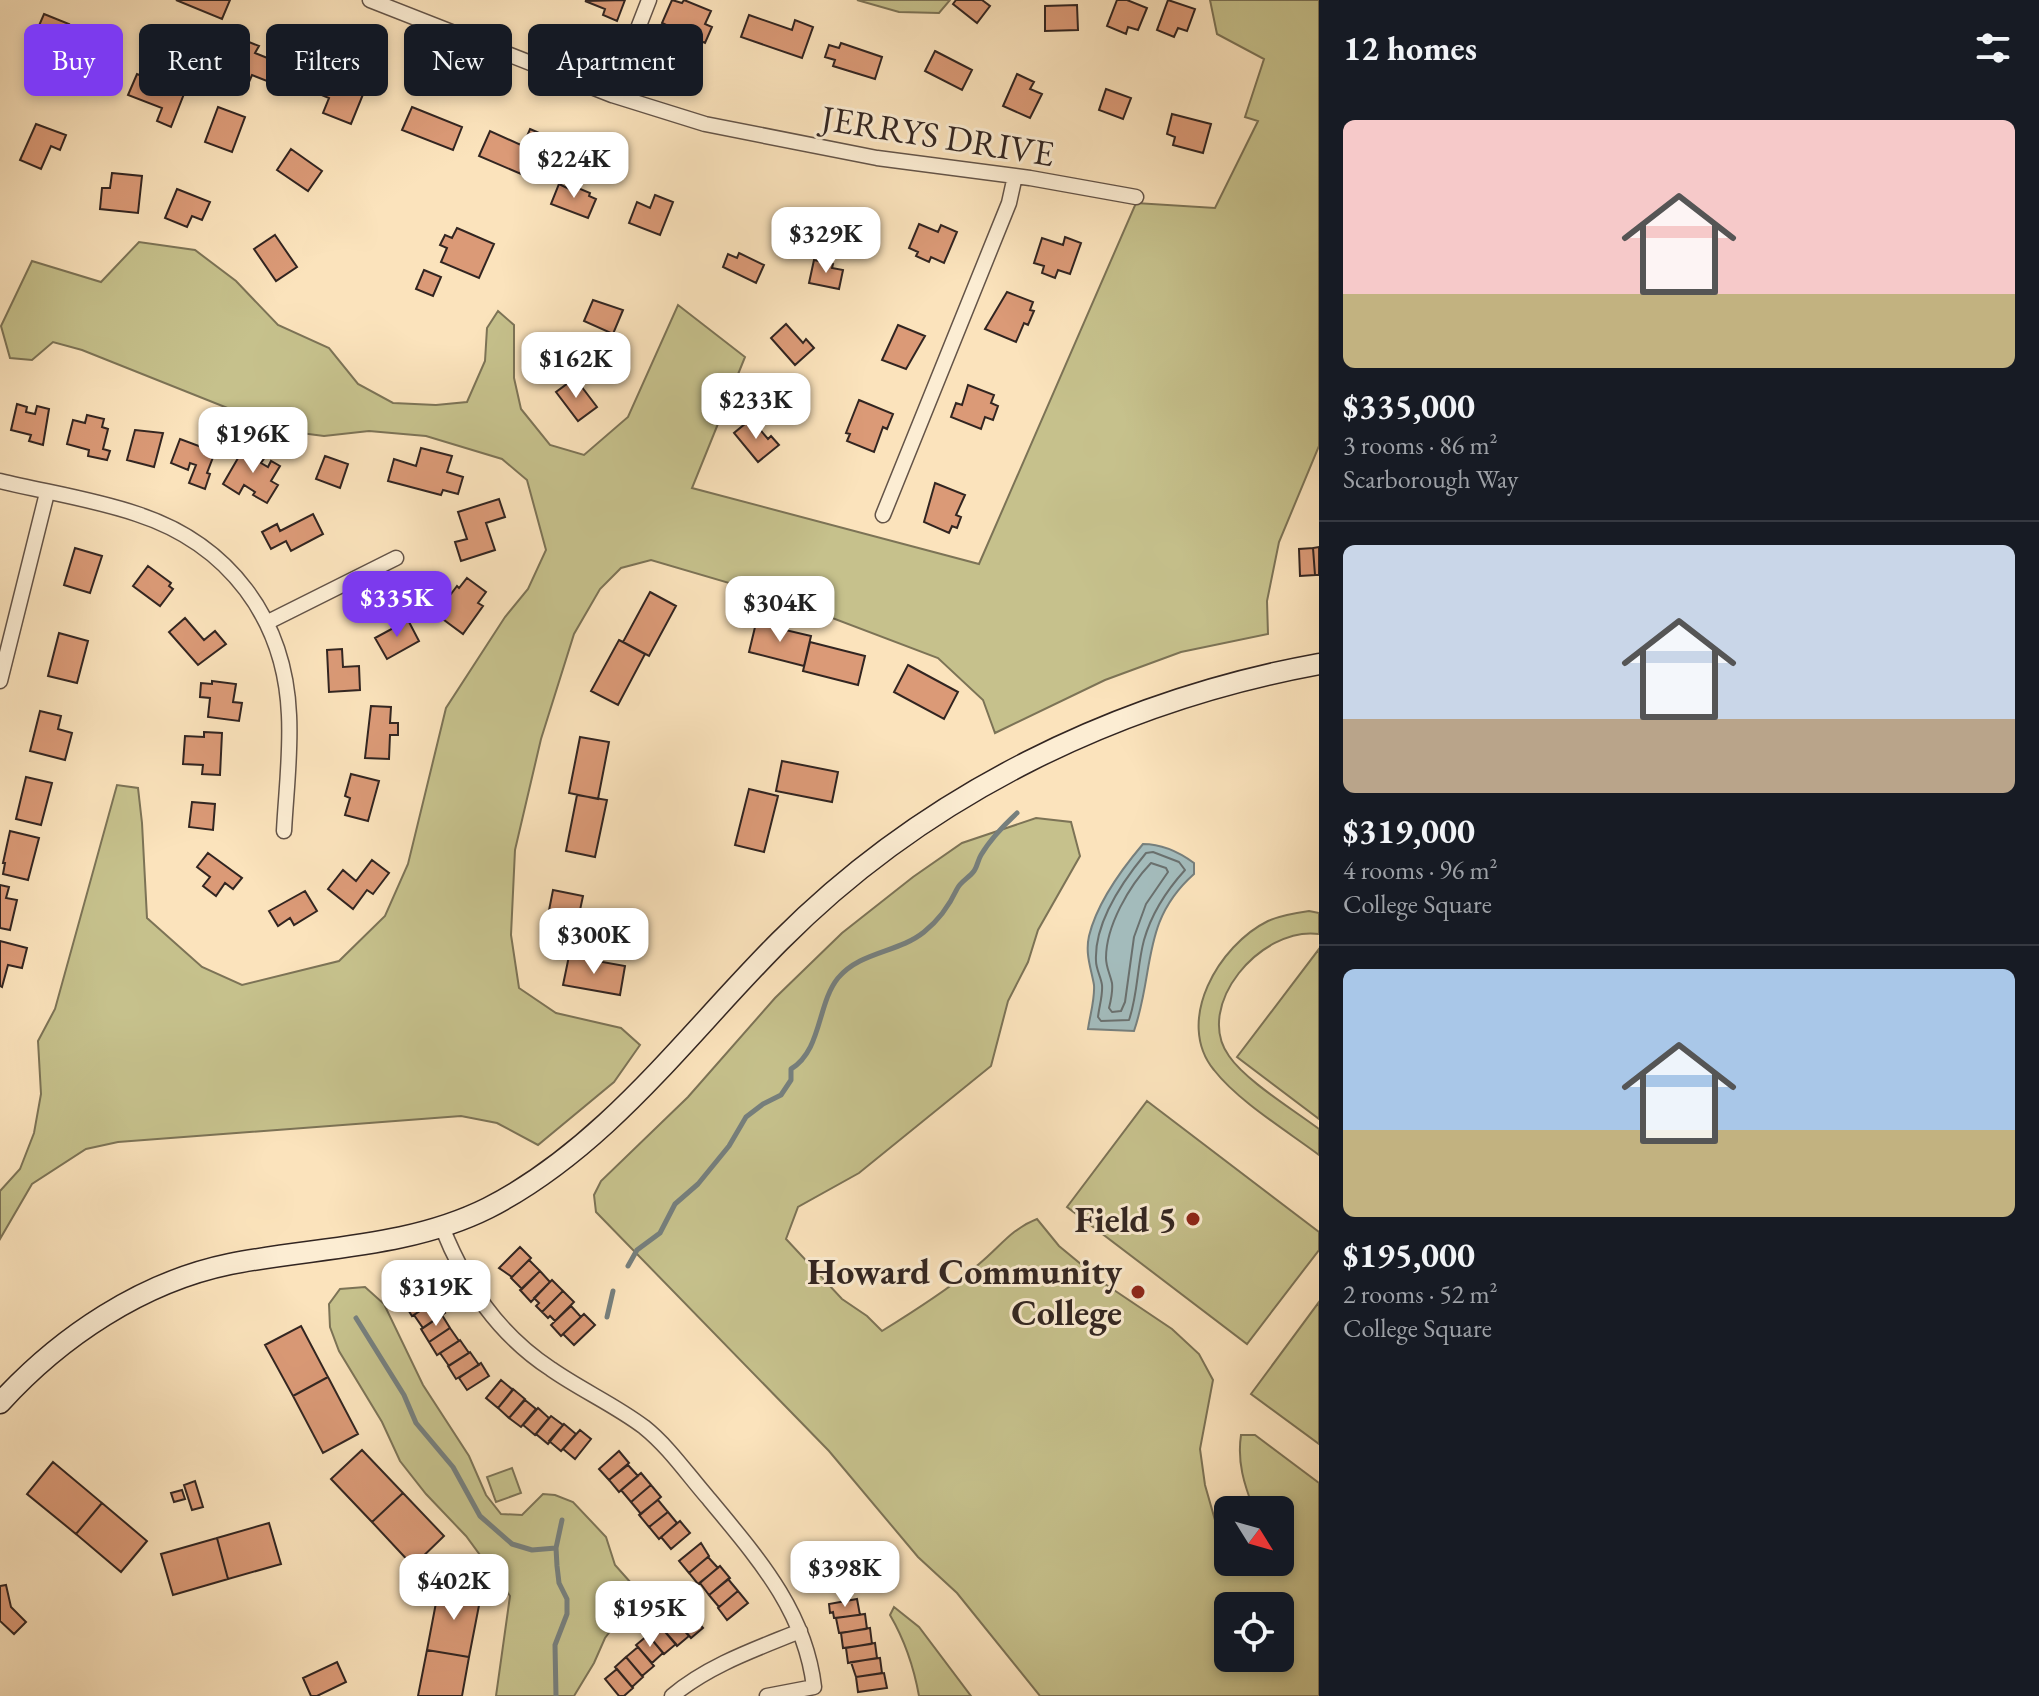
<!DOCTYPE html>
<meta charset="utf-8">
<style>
body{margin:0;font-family:"EB Garamond",serif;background:#20242c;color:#f1f3f6;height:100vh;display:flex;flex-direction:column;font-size:30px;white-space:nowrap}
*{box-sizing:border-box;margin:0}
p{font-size:26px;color:#9ea1a6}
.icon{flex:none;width:44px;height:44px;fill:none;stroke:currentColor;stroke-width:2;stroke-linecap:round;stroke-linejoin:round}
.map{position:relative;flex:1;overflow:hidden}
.sheet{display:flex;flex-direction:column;background:#171b24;width:720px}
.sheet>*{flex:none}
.guide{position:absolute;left:24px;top:24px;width:760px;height:72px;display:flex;gap:16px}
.needle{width:52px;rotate:127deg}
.controls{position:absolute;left:1214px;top:1496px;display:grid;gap:16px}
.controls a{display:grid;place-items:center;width:80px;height:80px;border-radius:12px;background:#171b24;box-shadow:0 4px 12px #0003;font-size:40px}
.price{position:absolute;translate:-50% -68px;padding:0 18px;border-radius:16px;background:#fff;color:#222;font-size:26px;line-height:52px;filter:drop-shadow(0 2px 4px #0008)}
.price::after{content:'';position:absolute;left:50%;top:48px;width:24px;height:18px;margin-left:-12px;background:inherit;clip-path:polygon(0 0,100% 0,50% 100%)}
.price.on{background:#7c3aed;color:#fff}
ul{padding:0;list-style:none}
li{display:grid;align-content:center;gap:16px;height:424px;padding:0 24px}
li+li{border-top:2px solid #363941}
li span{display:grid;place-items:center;height:248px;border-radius:12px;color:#555}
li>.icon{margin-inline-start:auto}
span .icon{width:144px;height:144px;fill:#fffc;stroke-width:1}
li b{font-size:34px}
h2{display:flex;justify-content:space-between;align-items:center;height:96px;padding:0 24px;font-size:34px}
.chip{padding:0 28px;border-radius:12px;background:#171b24;box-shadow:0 4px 12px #0003;font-size:28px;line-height:72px}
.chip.on{background:#7c3aed;color:#fff}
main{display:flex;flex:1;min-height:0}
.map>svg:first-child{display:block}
</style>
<main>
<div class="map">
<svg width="1319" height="1696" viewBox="0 0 1319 1696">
<rect width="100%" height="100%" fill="#fbe3bc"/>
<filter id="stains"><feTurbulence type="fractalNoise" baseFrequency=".0025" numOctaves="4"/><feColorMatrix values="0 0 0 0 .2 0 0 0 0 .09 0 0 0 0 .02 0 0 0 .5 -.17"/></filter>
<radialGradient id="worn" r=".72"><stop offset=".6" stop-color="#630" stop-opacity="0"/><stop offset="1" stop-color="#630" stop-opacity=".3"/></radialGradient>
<path fill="#c6c18c" stroke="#7c7356" stroke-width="2" fill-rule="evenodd" d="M857 0H950L939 13 899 12Z
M1210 0H1319V446L1279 542 1267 601 1268 634 1181 652 1105 680 995 733 983 700 938 658 777 597 651 560 621 568 600 589 574 634 541 739 515 850 511 935 519 988 556 1013 621 1028 640 1045 614 1082 538 1145 497 1123 461 1116 118 1142 86 1149 32 1184 0 1239V1191L20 1169 34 1133 41 1094 38 1041 55 1009 117 785 138 788 142 823 147 918 202 967 242 985 339 961 385 916 408 864 446 708 505 617 528 589 546 550 527 480 502 459 426 436 369 431 324 436 285 431 82 350 53 342 32 360 10 358 1 326 32 261 101 282 139 242 195 250 236 281 278 325 329 348 358 384 393 403 436 405 467 402 485 361 487 328 498 311 514 325V378L521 409 550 445 584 455 628 417 678 305 745 357 692 488 979 564 1136 203 1215 208 1258 121 1245 117 1264 59 1217 34Z
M1036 818 1071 822 1080 856 1038 930 1028 962 1008 1001 991 1066 859 1173 798 1207 786 1239 842 1299 867 1316 882 1331C916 1310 949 1289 979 1264 1000 1247 1011 1229 1037 1219L1059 1246 1105 1284 1172 1329 1199 1354 1213 1380 1200 1449 1205 1485 1215 1520 1228 1543V1562H1280V1510H1254C1244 1484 1237 1462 1241 1435H1255L1319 1483V1696H1040L957 1593 918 1557 829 1451 596 1212 594 1195 601 1181 688 1097 775 998 842 933 913 877 962 843ZM1228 1606H1280V1658H1228Z
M1309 911 1319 913V934C1261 926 1193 1006 1229 1056 1246 1081 1294 1110 1319 1129V1155C1287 1131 1238 1101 1214 1070 1174 1021 1219 945 1268 921 1281 915 1295 913 1309 911Z
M1319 949V1119L1237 1057Z
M1147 1101 1319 1232V1250L1247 1344 1067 1207Z
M365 1287 384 1304 423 1385 469 1456 486 1495 501 1514 522 1515 543 1494 555 1495 573 1502 606 1537 615 1565 631 1583V1604L605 1638 594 1663 574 1696H496L510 1596 466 1536 426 1494 400 1461 382 1422 339 1351 330 1327 329 1304 340 1289Z
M1319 1302V1444L1251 1394Z
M512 1468 521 1493 496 1502 487 1477Z
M894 1607 919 1627 971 1696H919C914 1668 904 1639 890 1615Z"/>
<path fill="#a3bbbb" stroke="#767f7d" stroke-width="2" d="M1143 844C1161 844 1179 852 1194 863V874C1141 921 1155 970 1134 1031L1088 1029C1090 1015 1095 999 1094 985 1091 968 1085 954 1089 936 1097 903 1121 870 1143 844Z"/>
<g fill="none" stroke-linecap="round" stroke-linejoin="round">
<path stroke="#6a706e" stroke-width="2" d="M1153 852 1179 862 1185 870C1166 891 1152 912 1144 940 1137 966 1138 994 1129 1020L1101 1021 1098 1017C1099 1007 1103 995 1102 985 1101 977 1096 969 1096 961 1094 922 1122 882 1146 853Z
M1151 863 1166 868 1168 872 1146 904 1134 937 1125 1002 1121 1011 1112 1012 1109 1008C1111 1000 1113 991 1112 983 1110 974 1106 967 1106 958 1106 926 1129 886 1151 863Z"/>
<path stroke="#767f7d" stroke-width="5" d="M628 1266 637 1250 660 1233 675 1204 698 1184 729 1146 746 1117 763 1104 781 1095 791 1080V1069C822 1050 817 1004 838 978 861 951 898 953 924 932 939 920 949 906 957 889 961 881 969 878 974 871 977 867 978 860 981 855 991 838 1003 826 1017 813
M607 1317 613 1291
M356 1318 404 1395 416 1423 453 1467 480 1516 512 1544 532 1550 556 1548
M556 1696 555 1645 567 1614V1599L559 1583 557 1566 556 1548 562 1520"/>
</g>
<path fill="#db9a77" stroke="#322521" stroke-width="2" d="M176 0H230L222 19Z
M625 0 617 21 603 15 605 9 585 1Z
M672 0 682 3 684 0 711 11 705 24 712 27 705 43 662 23Z
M956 0H982L990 6 977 23 953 4Z
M1117 0H1127L1147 8 1138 30 1128 27 1126 34 1107 26Z
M1168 0 1195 9 1187 31 1178 28 1174 37 1157 30Z
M1077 5 1078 30 1045 31V6Z
M44 14 69 24 60 46 68 50 61 65 28 51Z
M749 15 792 30 795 20 813 27 802 58 741 37Z
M239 38 259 46 255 53 280 63 272 83 252 75 246 89 222 80Z
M841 43 882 57 875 79 833 66 835 60 825 57 829 45 839 48Z
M935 51 972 70 962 90 925 71Z
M174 70 191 76 171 127 157 121 162 108 128 95 137 74 168 86Z
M327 72 366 87 351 124 323 113 329 98 319 94Z
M1017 74 1034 82 1030 89 1042 94 1030 118 1003 106Z
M1106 89 1131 98 1123 119 1099 110Z
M218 107 245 117 232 152 205 142Z
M412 107 462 127 453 150 402 130Z
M1172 114 1211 124 1203 153 1173 145 1175 137 1167 134Z
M36 124 66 135 60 150 51 146 41 169 20 160Z
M530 129 546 136 528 177 479 156 490 131 523 146Z
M291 149 322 171 308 191 277 170Z
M112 173 142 176 138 213 100 209 102 188H110Z
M559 184 569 189 571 185 590 193 589 196 596 199 588 218 551 204Z
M177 189 210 202 202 220 192 216 187 227 165 218Z
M655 195 673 202 660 235 629 223 637 202 650 208Z
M919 224 938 232 941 225 957 232 944 263 931 257 929 262 916 256 918 252 909 248Z
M457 228 494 244 479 278 441 262 447 248 440 245 445 235 452 238Z
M275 235 297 267 276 281 254 249Z
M1065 237 1081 243 1070 274 1058 270 1055 278 1042 273 1044 266 1034 263 1042 238 1063 245Z
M739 253 764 265 756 283 723 267 728 254 737 258Z
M814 260 833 264 832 268 843 270 839 289 809 283Z
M424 270 441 277 433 296 416 289Z
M1007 292 1033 302 1030 310 1034 311 1028 325 1024 323 1016 342 985 329Z
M593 300 623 310 613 334 584 321Z
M786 324 803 343 806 339 814 348 795 365 771 338Z
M898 325 925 336 906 369 882 360Z
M575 378 597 407 578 421 556 392Z
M968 385 994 395 991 403 998 406 993 420 985 417 981 429 951 417 956 403 962 405Z
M859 400 893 414 887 429 883 427 874 452 847 441 850 434 846 433Z
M17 404 27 407 26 412 35 414 37 406 49 409 43 445 29 441 31 435 11 430Z
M87 415 104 419 102 427 108 429 103 449 110 451 107 460 88 456 89 450 67 444 73 420 85 423Z
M751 419 768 439 771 436 779 445 758 462 734 433Z
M135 430 163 433 154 467 127 460Z
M180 439 215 452 207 473 210 474 205 489 189 483 196 465 190 463 188 470 171 463Z
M245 446 265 457 261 463 268 467 271 461 280 466 271 481 278 485 267 503 253 495 255 492 244 485 239 494 223 484Z
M421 448 452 456 447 472 463 477 458 494 443 490 441 495 388 481 394 459 416 466Z
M325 456 348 464 340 488 316 479Z
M935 483 965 495 956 515 961 517 957 528 952 526 949 533 924 522Z
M499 499 505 517 486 523 495 550 461 561 455 542 467 539 458 512Z
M313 514 323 534 291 551 286 541 271 549 262 532 277 524 280 531Z
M1319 547V575H1315L1313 548Z
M75 548 102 556 90 593 64 585Z
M1313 548 1315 575 1300 576 1299 549Z
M148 566 171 583 169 586 173 589 160 606 133 586Z
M467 578 486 592 478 603 483 606 463 634 436 614 457 586 459 588Z
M650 592 676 606 649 656 623 642Z
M185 618 204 640 215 631 226 644 198 665 169 632Z
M408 620 419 641 387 659 375 638Z
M756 623 811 636 804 666 749 652Z
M59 633 88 641 77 683 48 676Z
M619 640 645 654 618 705 591 691Z
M810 642 865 656 858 685 803 671Z
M342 649 343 667 359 666 360 690 329 692 327 650Z
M908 665 958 692 944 719 894 692Z
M212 681 236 684 233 702 242 703 239 721 208 717 210 698 200 697 201 683 212 684Z
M371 706 391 707 390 723H398V735H390L389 759 365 758Z
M40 711 61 716 58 729 72 733 65 760 30 751Z
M204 732 222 733 220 775 202 774 203 765 183 764 185 736 204 737Z
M580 737 609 742 598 799 569 793Z
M782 761 838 772 832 802 776 791Z
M351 774 379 781 368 821 345 815 350 798 345 796Z
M26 777 52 783 41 825 16 819Z
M749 789 778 796 764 852 735 845Z
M577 795 607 800 595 857 566 851Z
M192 802 215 804 213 830 189 827Z
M10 831 39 838 28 880 3 874 5 863H3Z
M208 853 242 878 233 889 225 883 216 896 203 886 210 877 197 867Z
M372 860 389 873 373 894 367 890 353 909 328 889 343 870 356 881Z
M0 885 9 887 6 898 17 900 10 930 0 928Z
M553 890 583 896 571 952 542 946Z
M305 891 317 911 294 925 290 918 278 926 269 911Z
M0 941 27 948 22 968 8 965 2 987 0 986Z
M569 956 625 966 620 995 563 985Z
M520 1247 531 1258 512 1277 499 1268Z
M529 1260 540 1271 522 1289 511 1278Z
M540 1271 550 1282 531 1302 520 1290Z
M552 1280 563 1291 542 1312 536 1306 539 1303 534 1298Z
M428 1287 431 1292 429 1294 434 1302 412 1316 404 1303Z
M563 1291 574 1302 555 1321 550 1316 548 1318 542 1312Z
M436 1300 445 1313 423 1328 414 1315Z
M571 1306 581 1317 561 1336 551 1325Z
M584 1314 595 1325 574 1345 563 1334Z
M442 1315 450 1328 429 1342 421 1329Z
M301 1326 328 1377 293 1396 265 1345Z
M450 1328 459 1341 437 1355 429 1342Z
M460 1340 469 1353 449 1366 440 1353Z
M470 1352 479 1365 456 1379 448 1366Z
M481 1363 489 1376 467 1390 459 1378Z
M328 1377 358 1434 323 1453 293 1396Z
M501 1380 513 1390 498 1408 486 1398Z
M513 1389 525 1399 509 1418 498 1408Z
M525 1400 536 1409 521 1427 509 1418Z
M538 1408 549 1418 535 1435 523 1425Z
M551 1416 563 1425 548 1444 536 1434Z
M564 1424 576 1434 561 1451 549 1441Z
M580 1430 591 1439 575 1459 563 1449Z
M362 1450 403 1493 372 1522 331 1479Z
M619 1451 629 1463 609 1480 599 1469Z
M53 1462 102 1503 76 1534 27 1494Z
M628 1465 638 1476 619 1492 609 1480Z
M641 1473 651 1485 631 1502 621 1490Z
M195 1481 203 1507 192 1510 184 1485Z
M651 1485 661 1497 641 1514 631 1502Z
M182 1490 185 1499 174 1502 171 1493Z
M403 1493 444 1536 413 1566 372 1522Z
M658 1500 668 1512 649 1527 639 1515Z
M102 1503 147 1541 121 1572 76 1534Z
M668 1512 677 1523 659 1539 649 1527Z
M680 1521 690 1533 671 1549 661 1537Z
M269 1523 281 1564 228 1579 217 1538Z
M217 1538 228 1579 173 1595 161 1554Z
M701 1543 709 1556 689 1573 679 1561Z
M708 1557 718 1568 698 1584 689 1573Z
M720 1566 730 1578 709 1595 700 1583Z
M807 1570 813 1581 803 1586 798 1576Z
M728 1579 738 1591 719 1607 709 1595Z
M6 1585 11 1607 26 1622 14 1634 0 1621V1586Z
M439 1587 481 1595 469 1657 427 1650Z
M738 1591 748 1603 727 1620 718 1608Z
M857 1599 860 1615 834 1618 833 1612 830 1613 829 1604Z
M686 1609 703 1628 691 1638 675 1619Z
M865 1614 867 1629 839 1633 836 1618Z
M672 1617 689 1636 677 1646 661 1627Z
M659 1625 676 1644 664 1654 648 1635Z
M870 1628 872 1644 843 1648 841 1633Z
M648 1635 663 1653 652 1663 636 1645Z
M875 1643 877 1658 848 1663 846 1648Z
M638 1647 654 1666 642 1676 626 1657Z
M427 1650 469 1657 462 1696H418Z
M626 1657 643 1677 632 1687 615 1667Z
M880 1658 882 1673 856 1677 851 1662Z
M337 1662 346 1682 317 1696H311L303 1678Z
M617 1669 633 1688 624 1696H619L605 1679Z
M884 1673 887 1688 858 1692 856 1677Z"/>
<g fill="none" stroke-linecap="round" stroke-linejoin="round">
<g stroke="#645448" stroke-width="17">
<path id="street" d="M370 0 612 95 705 124 877 158 1030 178 1136 197
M612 95 649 0
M0 481C45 492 93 499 137 514 229 544 285 619 289 715 291 753 286 793 284 831
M883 515 1009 203 1015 176
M268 622 396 558
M0 681 47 493
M442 1227C465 1285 498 1334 551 1369 581 1390 615 1405 644 1427 669 1447 688 1475 709 1499 756 1556 805 1610 814 1687L767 1696
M672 1696C709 1665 756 1649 800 1631"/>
</g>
<g stroke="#322521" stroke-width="23">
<path id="secondary" d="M0 1403C60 1337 142 1282 230 1264 316 1247 408 1248 488 1208 607 1147 687 1034 780 941 925 795 1117 701 1319 664"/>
</g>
<use href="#street" stroke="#fcedd3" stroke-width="14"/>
<use href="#secondary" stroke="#fcedd3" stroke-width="20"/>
</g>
<g fill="#8f2418" stroke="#fcedd3" stroke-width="3">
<circle cx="1193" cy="1219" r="8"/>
<circle cx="1138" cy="1292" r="8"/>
</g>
<g text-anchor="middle" stroke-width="6" stroke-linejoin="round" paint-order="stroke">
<g font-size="36" fill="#322521" stroke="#fcedd3">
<text transform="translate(938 135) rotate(9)" y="13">JERRYS DRIVE</text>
</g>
<g font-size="36" font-weight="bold" fill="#322521" stroke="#fcedd3" text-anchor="end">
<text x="1177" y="1232">Field 5</text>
<text x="1122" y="1284">Howard Community<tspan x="1122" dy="41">College</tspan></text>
</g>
</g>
<rect width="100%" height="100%" filter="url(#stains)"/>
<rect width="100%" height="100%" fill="url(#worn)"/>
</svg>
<div class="controls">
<a><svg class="needle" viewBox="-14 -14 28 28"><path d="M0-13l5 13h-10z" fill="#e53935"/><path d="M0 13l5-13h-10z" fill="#9ea1a6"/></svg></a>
<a><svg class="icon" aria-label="locate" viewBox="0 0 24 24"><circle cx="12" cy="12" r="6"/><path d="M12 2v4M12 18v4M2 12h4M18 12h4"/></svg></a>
</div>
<b class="price" style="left:574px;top:200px">$224K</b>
<b class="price" style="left:826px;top:275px">$329K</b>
<b class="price" style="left:576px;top:400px">$162K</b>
<b class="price" style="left:756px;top:441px">$233K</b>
<b class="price" style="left:253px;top:475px">$196K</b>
<b class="price on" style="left:397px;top:639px">$335K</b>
<b class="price" style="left:780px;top:644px">$304K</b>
<b class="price" style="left:594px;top:976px">$300K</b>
<b class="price" style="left:436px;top:1328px">$319K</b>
<b class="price" style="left:845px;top:1609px">$398K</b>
<b class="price" style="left:454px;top:1622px">$402K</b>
<b class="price" style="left:650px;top:1649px">$195K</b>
<div class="guide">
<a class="chip on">Buy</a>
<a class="chip">Rent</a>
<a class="chip">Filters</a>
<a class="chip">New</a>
<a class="chip">Apartment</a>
</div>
</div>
<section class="sheet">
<h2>12 homes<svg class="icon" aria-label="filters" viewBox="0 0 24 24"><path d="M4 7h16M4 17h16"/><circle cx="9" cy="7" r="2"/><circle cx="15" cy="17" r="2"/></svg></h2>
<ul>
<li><span style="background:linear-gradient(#f6c9c9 70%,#c2b280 0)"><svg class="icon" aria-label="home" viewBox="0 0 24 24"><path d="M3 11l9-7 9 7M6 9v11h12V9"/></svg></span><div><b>$335,000</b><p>3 rooms · 86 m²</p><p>Scarborough Way</p></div></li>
<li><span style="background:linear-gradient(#c9d6e8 70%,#b9a48a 0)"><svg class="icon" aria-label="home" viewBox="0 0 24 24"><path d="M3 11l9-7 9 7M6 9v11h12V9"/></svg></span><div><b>$319,000</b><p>4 rooms · 96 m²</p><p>College Square</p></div></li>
<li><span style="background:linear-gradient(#a9c7e8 65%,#c2b280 0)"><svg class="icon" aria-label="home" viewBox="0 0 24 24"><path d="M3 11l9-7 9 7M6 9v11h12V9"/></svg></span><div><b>$195,000</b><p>2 rooms · 52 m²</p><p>College Square</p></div></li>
</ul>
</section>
</main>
